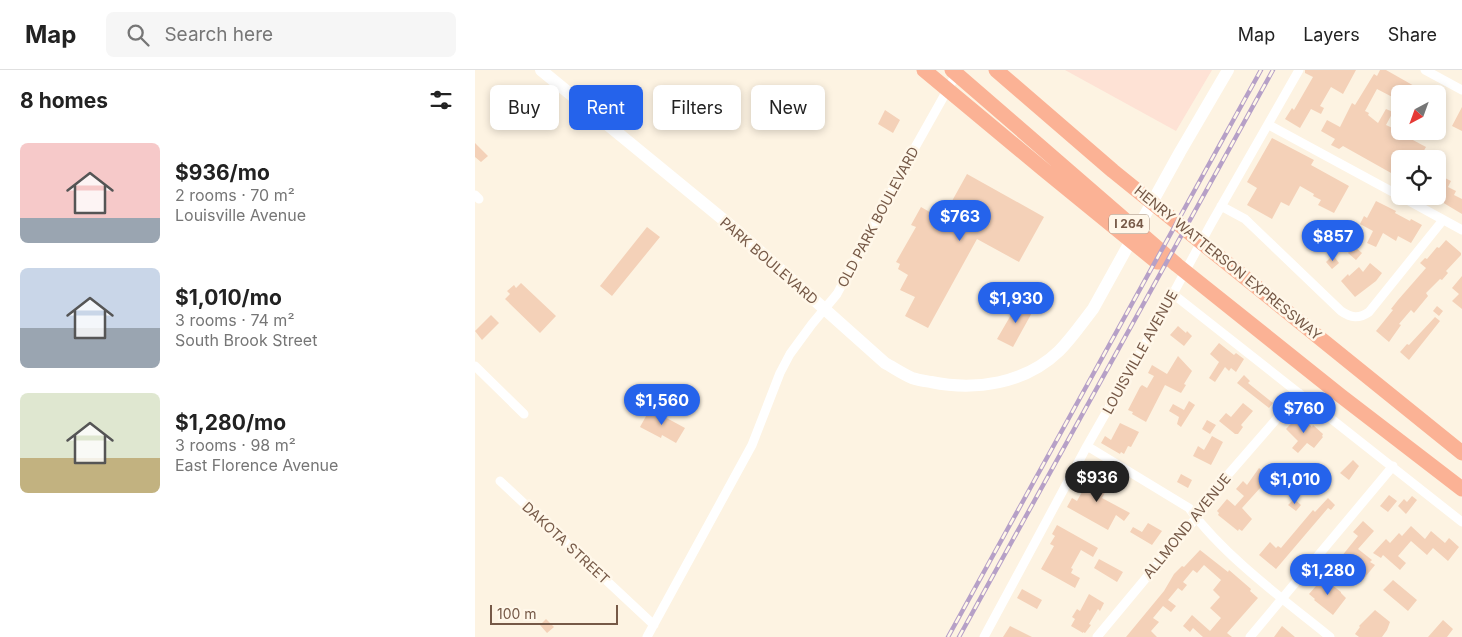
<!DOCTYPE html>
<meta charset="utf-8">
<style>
body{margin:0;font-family:Inter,sans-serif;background:#f6f6f6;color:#222;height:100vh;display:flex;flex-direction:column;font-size:19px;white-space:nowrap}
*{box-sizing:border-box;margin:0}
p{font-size:16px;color:#767676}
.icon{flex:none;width:28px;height:28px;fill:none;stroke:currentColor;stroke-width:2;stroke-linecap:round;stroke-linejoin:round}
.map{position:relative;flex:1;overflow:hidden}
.panel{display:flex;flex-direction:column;background:#fff;width:475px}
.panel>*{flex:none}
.guide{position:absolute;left:15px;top:15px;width:475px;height:45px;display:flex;gap:10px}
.needle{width:32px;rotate:221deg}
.tools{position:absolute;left:916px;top:15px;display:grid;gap:10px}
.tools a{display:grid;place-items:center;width:55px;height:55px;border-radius:8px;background:#fff;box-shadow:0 2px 8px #0003;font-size:25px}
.scale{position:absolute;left:15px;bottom:12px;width:128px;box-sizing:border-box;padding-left:5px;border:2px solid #765947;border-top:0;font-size:14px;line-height:18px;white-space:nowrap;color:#765947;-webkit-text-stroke:4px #fff7e9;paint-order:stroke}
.price{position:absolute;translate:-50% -42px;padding:0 11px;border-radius:18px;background:#2563eb;color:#fff;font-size:16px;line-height:32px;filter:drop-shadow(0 1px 2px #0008)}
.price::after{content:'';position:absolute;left:50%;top:30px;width:15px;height:11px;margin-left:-8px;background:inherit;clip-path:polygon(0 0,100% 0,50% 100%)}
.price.selected{background:#222;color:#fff}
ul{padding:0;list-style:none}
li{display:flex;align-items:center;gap:15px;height:125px;padding:0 20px}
li span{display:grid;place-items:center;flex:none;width:140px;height:100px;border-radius:8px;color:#555}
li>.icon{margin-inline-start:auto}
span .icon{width:60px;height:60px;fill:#fffc;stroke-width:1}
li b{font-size:21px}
h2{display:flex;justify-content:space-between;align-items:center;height:60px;padding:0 20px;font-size:21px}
.pill{padding:0 18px;border-radius:8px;background:#fff;box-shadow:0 2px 8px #0003;font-size:18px;line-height:45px}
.pill.selected{background:#2563eb;color:#fff}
header{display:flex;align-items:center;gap:30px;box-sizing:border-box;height:70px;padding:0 25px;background:#fff;border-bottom:1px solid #e0e0e0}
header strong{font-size:24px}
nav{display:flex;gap:28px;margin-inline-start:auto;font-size:18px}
.search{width:350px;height:45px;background:#f6f6f6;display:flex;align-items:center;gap:12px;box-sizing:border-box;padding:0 18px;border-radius:8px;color:#767676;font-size:19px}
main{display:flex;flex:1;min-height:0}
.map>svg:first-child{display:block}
</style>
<header>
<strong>Map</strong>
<div class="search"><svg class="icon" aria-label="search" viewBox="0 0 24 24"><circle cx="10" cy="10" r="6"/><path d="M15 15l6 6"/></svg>Search here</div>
<nav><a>Map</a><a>Layers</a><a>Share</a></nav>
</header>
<main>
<section class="panel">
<h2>8 homes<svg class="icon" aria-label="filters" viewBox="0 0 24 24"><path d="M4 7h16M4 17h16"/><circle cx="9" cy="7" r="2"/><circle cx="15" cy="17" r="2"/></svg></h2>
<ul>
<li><span style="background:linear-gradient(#f6c9c9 75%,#9aa5b1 0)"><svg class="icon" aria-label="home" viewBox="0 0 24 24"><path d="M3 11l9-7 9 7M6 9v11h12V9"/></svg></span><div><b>$936/mo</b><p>2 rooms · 70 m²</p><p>Louisville Avenue</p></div></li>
<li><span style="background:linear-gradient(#c9d6e8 60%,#9aa5b1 0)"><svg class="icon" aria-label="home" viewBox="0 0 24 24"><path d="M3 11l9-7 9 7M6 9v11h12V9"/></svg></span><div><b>$1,010/mo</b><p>3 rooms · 74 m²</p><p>South Brook Street</p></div></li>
<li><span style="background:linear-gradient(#dfe7d0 65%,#c2b280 0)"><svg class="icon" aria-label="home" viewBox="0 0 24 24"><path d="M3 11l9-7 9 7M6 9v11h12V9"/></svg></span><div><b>$1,280/mo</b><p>3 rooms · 98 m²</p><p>East Florence Avenue</p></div></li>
</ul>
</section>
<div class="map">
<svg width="987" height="567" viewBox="0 0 987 567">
<rect width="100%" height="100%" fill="#fdf3e2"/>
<path fill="#fee2d5" d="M590 0H737L701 61Z"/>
<path fill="#f4d1b8" d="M830 0H881L868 24 856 17 845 36 849 38 846 44 836 39 825 58 810 49 817 38 819 40 838 7 830 3Z
M905 0H911L941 17 943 15 958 24H925V31L902 19 890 41 894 43 893 45 903 53 911 39 918 42 911 55 924 61H929L935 64 938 67 936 69 951 77 947 84 938 80 933 89H925V108L868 76 864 79 856 75 860 69 846 61 852 50 865 57 877 33 880 35 899 4 902 6Z
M962 26 971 31 968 39 970 40 962 54Z
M987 37V61L977 56Z
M410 40 425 50 418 63 403 54Z
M797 68 839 90 836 95 874 116 859 143 843 135 846 130 838 126 839 124 825 116 814 136 806 132 797 149 772 135 782 118 772 112Z
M0 73 13 86 6 92 0 87Z
M492 104 569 147 544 192 502 169 453 258 430 246 440 227 425 220 433 205 423 199 425 194 421 192 441 157 436 155 446 137 467 149Z
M962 104 976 111 973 117 981 121 979 125 987 129V144L962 129Z
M901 131 921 141 920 143 935 151 936 149 947 155 936 173 923 166 921 171 908 163 901 177 892 173 898 161 885 154 889 146 892 148Z
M172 157 185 167 137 226 125 216Z
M971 170 986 183V185L971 201 973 203 967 210 965 209 951 223 953 226 939 243 936 240 924 254 926 255 914 272 901 261 918 240 916 239 923 230 951 198 945 193 950 188 952 189 962 177 964 178Z
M879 176 887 183 881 190 873 183Z
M858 185 864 193 857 199 851 192Z
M895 193 907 203 901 211 880 227 866 211 873 204 874 206 884 197 888 202Z
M987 206V239L977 231 984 224 977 218Z
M46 213 81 246 65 263 30 229 35 224 32 221 39 215 41 218Z
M544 231 559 239 538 277 522 269Z
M962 236 968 241 964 246 958 241Z
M16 245 24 253 7 270 0 261Z
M960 247 965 251 934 290 925 282 932 274 934 275Z
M703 256 711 263 712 261 717 266 709 276 695 265Z
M744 273 759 285 761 283 769 289 761 302 756 298 754 301 750 297 740 312 734 308 744 292 735 284Z
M703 286 717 301 709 314 711 315 706 323 690 315 671 352 657 344 658 342 653 340 665 317 667 315 672 318 679 306 673 303 677 295 692 304Z
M769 305 775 311 773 313 798 333 794 338 762 313Z
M189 315 212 327 206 339 183 326Z
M714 331 720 335 706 357 702 354 704 347 694 341 698 334 709 340Z
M768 333 778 341 766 355 768 357 763 364H760L744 351 751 343 756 347Z
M175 339 210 358 201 373 187 365 186 368 165 357Z
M824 345 837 357 838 355 848 364 847 366 848 367 839 378 832 373 823 383 817 378 823 371 811 359Z
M732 350 741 355 735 364 727 359Z
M645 353 664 362 656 377 653 376 649 384 646 382 645 384 626 373 630 366 636 370Z
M737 366 748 372 736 395 718 386 723 376 729 380Z
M878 390 884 396 874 410 865 403Z
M784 398 795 407 767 438 777 449 767 461 764 459 763 461 743 445 744 443 742 441 752 429 760 436 769 426 761 419 768 411 772 415Z
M618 402 636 411 627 428 655 443 649 451 641 445 633 460 592 437 597 428 602 431Z
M706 404 717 410 713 418 702 412Z
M914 425 922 431 913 442 905 436Z
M937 426 942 430 931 444 923 436 929 429 932 432Z
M853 428 860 435 856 440 853 438 801 499 784 485 795 472 801 478 803 476 806 478 838 440 840 442Z
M819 429 826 435 821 441 813 435Z
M888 451 899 461 883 479 897 490 895 492 900 495 886 512 879 506 878 508 862 492 883 466 878 462Z
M673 453 687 461 677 475 655 462 658 457 667 462Z
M582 455 623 478 618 487 606 480 596 498 598 499 596 503 605 508 600 518 566 499 579 476 575 474 580 466 577 464Z
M936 456 950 469 956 461 970 473 974 468 984 477 973 491 958 478 952 485 936 471 923 486 931 493 925 500 908 485 906 488 898 483 911 469 915 473 924 463 927 466Z
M725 480 753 502 754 500 776 519 775 521 783 528 752 563 757 567H728L718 558 715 562 708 556 717 545 735 561 746 548 735 538 745 527 738 520 746 510 729 495 722 503 718 500 708 512 712 515 707 521 703 518 693 530 701 536 696 542 688 536 678 548 684 552 676 561 682 567H651L689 521 699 504 707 496 709 497Z
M624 489 648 502 642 512 619 498Z
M848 508 866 522V523L871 528 858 545 839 530 840 529 834 524Z
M918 510 942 530 933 541 908 520Z
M547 519 567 530 562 539 542 528Z
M614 524 629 533 625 541 623 539 614 554 616 555 610 563 608 562V563L596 556 600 549 597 547 602 539 605 541Z
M900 540 915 552 912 560 907 567H884L880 564 885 557 884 556Z
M71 549 79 557 72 563 65 555Z
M968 550 978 559 972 567H953Z
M535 556 557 567H528Z
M807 556 820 567H799Z"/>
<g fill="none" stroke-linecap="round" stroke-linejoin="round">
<path stroke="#fff" stroke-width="9" d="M950 0 987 20
M794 55 925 126
M0 125 4 129
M925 126 987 160
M746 136 770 149 866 241C876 248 884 249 894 242L968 150
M698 224 987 452
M0 296 49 344
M612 376 714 438C749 486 808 529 855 567
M25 411 179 555
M172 567 277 375 305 303 315 284 337 254 362 224 438 81 483 1
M509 567 612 376 681 255 736 154 824 0
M622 567 721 448 751 407 824 323
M775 567 918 396"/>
<path stroke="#fff" stroke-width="12" d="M66 0 261 160 410 293C419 298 428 304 437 308 443 310 450 311 456 312 500 321 550 314 584 281 597 268 607 253 618 239L705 82 753 0"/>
<path stroke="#fbb295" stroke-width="15" d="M449 0 568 99 682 192H686
M477 0 702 195 866 326 987 419
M521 0 638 101 987 383"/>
<g stroke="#b6a0c7" stroke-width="4.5">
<path id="rail" d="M473 567 786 0
M484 567 798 0"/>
</g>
<use href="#rail" stroke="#fff7e9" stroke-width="2.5" stroke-dasharray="8" stroke-linecap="butt"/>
</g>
<g text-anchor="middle" stroke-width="5" stroke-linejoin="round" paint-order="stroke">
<rect fill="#fff7e9" stroke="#9f8878" stroke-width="1" x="634" y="144.5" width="40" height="19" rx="4"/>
<g font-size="12" font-weight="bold" fill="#765947">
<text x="654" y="158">I 264</text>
</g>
<g font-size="14" fill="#765947" stroke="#fff7e9">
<text transform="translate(403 147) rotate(-62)" y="5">OLD PARK BOULEVARD</text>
<text transform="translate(294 191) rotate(41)" y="5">PARK BOULEVARD</text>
<text transform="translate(753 193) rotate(39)" y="5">HENRY WATTERSON EXPRESSWAY</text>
<text transform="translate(665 282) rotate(-61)" y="5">LOUISVILLE AVENUE</text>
<text transform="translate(712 456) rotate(-51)" y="5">ALLMOND AVENUE</text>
<text transform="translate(91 473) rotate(43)" y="5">DAKOTA STREET</text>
</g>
</g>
</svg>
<div class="tools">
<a><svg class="needle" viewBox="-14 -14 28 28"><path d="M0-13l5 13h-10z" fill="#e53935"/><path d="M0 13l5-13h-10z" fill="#767676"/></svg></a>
<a><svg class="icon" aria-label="locate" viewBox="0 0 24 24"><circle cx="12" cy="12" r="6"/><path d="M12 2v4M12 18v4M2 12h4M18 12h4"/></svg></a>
</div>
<div class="scale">100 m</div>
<b class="price" style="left:485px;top:172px">$763</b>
<b class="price" style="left:858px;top:192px">$857</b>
<b class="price" style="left:541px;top:254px">$1,930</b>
<b class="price" style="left:187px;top:356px">$1,560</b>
<b class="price" style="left:829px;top:364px">$760</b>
<b class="price selected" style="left:622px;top:433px">$936</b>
<b class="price" style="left:820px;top:435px">$1,010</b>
<b class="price" style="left:853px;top:526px">$1,280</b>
<div class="guide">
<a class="pill">Buy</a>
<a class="pill selected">Rent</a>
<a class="pill">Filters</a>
<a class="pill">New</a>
</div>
</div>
</main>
